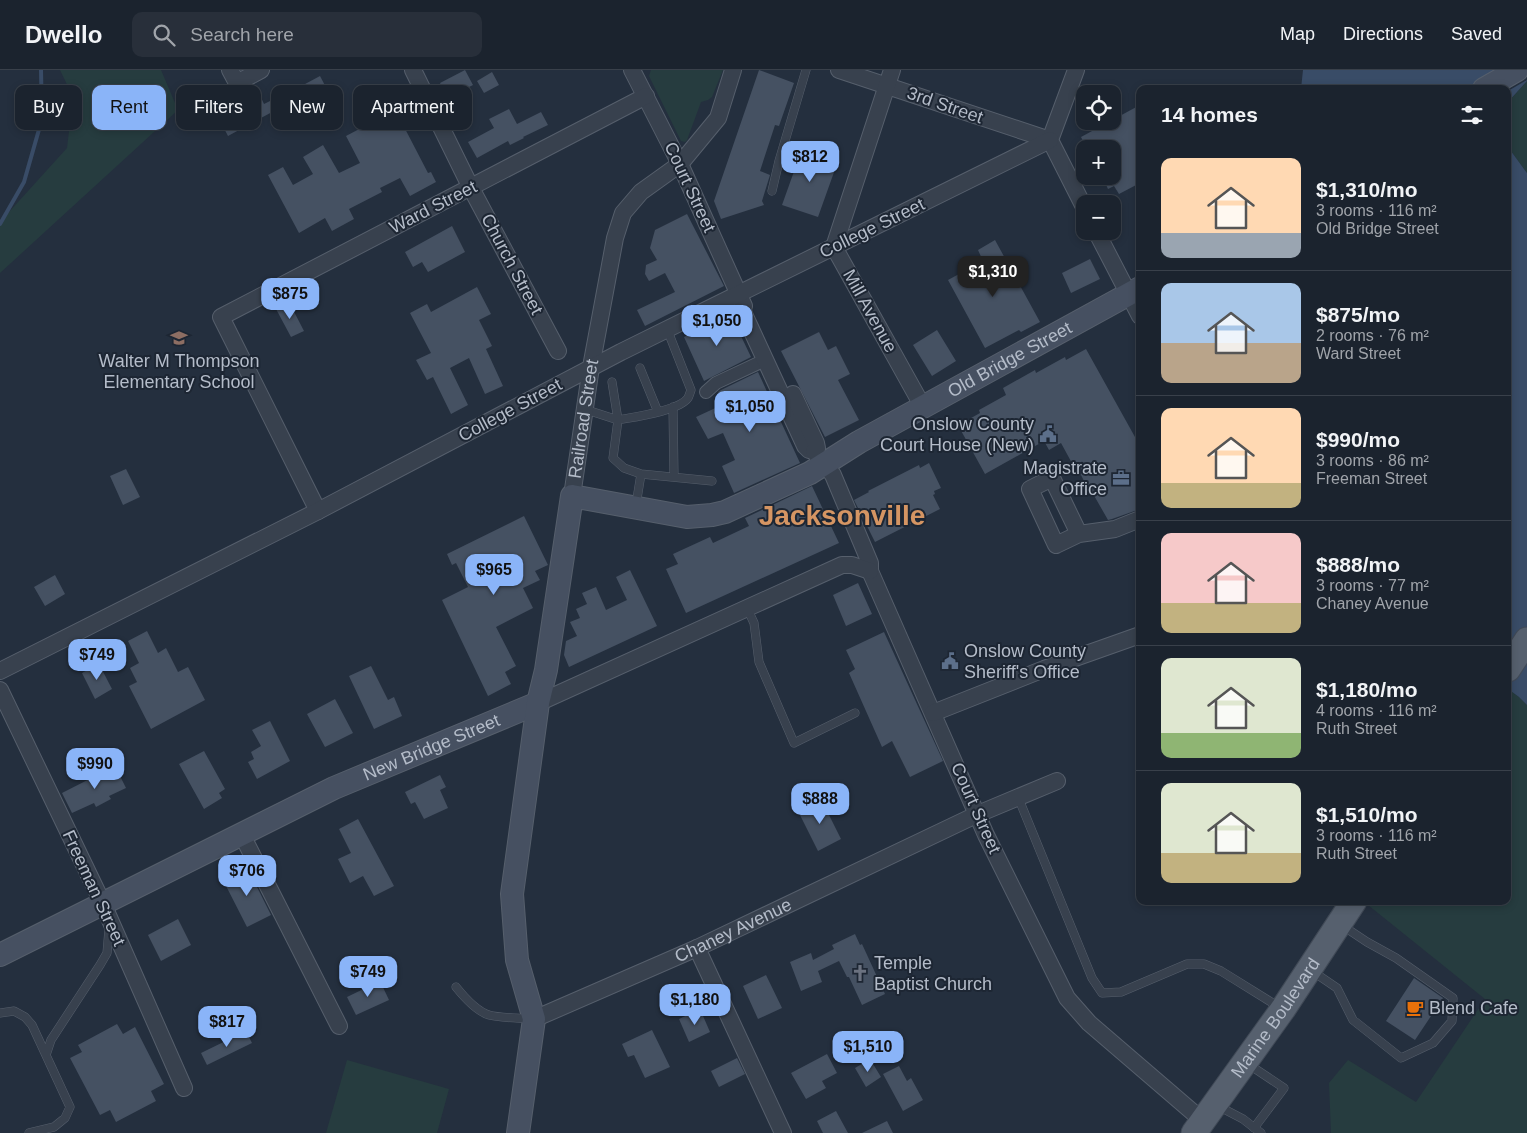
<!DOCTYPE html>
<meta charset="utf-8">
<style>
body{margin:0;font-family:Arial,sans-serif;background:#282f3a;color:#f1f3f6;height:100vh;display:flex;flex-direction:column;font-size:19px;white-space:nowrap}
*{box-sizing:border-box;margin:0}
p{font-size:16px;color:#a0a4aa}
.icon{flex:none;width:28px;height:28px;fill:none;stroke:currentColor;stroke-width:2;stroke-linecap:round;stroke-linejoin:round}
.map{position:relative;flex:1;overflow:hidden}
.panel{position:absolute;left:1136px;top:15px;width:375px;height:820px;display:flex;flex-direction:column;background:#1b232e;border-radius:10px;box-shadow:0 2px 8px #0003,0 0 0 1px #39404a}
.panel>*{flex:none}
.guide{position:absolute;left:15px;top:15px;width:475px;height:45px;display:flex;gap:10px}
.tools{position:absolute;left:1076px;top:15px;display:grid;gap:10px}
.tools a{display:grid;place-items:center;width:45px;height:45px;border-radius:10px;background:#1b232e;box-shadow:0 2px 8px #0003,0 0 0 1px #39404a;font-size:25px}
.price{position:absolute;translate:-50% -42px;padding:0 11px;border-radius:10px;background:#8ab4f8;color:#111;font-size:16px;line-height:32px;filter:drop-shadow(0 1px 2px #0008)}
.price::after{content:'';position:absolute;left:50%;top:30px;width:15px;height:11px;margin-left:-8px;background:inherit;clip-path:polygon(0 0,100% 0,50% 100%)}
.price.on{background:#222;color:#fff}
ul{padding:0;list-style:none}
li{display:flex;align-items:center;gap:15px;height:125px;padding:0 25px}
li+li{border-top:1px solid #39404a}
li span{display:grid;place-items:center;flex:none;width:140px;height:100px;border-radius:10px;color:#555}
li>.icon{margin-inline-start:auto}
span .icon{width:60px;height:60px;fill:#fffc;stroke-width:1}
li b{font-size:21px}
h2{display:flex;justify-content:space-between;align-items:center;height:60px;padding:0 25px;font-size:21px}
.pill{padding:0 18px;border-radius:10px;background:#1b232e;box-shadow:0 2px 8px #0003,0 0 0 1px #39404a;font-size:18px;line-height:45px}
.pill.on{background:#8ab4f8;color:#111}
header{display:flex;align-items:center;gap:30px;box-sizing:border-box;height:70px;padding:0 25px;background:#1b232e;border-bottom:1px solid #39404a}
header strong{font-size:24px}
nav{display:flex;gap:28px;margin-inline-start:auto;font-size:18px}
.search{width:350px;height:45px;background:#282f3a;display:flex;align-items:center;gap:12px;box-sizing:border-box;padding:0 18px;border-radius:10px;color:#a0a4aa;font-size:19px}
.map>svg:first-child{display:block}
</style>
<header>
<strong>Dwello</strong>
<div class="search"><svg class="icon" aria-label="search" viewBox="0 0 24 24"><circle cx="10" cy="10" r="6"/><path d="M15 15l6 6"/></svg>Search here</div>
<nav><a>Map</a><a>Directions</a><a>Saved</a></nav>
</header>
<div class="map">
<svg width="1527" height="1063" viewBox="0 0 1527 1063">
<rect width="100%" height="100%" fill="#242f3e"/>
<path fill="#263c3f" d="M60 0H161L178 40 0 203V152L67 78 73 27Z
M651 0H723L712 27 708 30 701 32 687 70 685 72 681 71 649 6Z
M1527 11V103L1508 77V32Z
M1508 619 1519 627 1527 635V1063H1331L1329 1013 1348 990 1416 1032 1485 929 1363 831H1508Z
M347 990 449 1019 437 1063H326Z"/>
<path fill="#394c67" d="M1303 0H1498L1507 19H1301Z
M1527 10V11L1508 32V20V21Z
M1508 77 1527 103V635L1519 627 1508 619Z"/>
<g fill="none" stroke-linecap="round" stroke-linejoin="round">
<path stroke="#394c67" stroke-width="4" d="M0 154 24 112 42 49 41 0"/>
</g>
<path fill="#455162" d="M465 0 473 15 447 28 440 13Z
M759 0 794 13 779 56 775 55 760 101 770 105 762 131 764 135 721 149 714 131Z
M492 2 499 15 484 23 477 11Z
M320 6 330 25 315 33 314 30 291 42 295 51 282 57 274 41 228 66 217 45 259 23 264 34 292 20V21Z
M410 31 416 44 401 51 428 103 431 102 436 112 410 126 400 108 380 118 382 122 349 139 354 149 332 161 325 148 299 163 268 105 283 97 293 115 313 104 303 87 323 75 339 103 360 93 346 66 382 47 381 45Z
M1140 35V113L1119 124 1114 116 1108 119 1102 106H1112V79H1087L1081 67Z
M509 39 517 54 541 42 548 55 523 67 524 68 510 75 508 71 477 88 468 72 494 58 489 49Z
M802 79 838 91 818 147 782 135Z
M687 144 724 216 645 256 637 240 675 222 665 203 649 211 645 204 646 195 657 190 650 178 655 160Z
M452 156 465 182 428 202 422 192 413 197 405 182Z
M995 170 1040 252 1021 262 1019 260 985 278 948 210 983 191 978 180Z
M1090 189 1100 209 1071 223 1062 203Z
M477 217 491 244 479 250 492 276 486 279 503 316 485 324 469 288 450 298 468 335 451 344 433 307 427 310 416 290 431 283 410 243 427 234 431 242Z
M289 232 304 261 291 267 276 239Z
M730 243 751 287 704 311 684 267Z
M937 260 956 291 932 306 913 275Z
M819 262 828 280 836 276 850 304 838 310 859 350 825 367 781 281Z
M1086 279 1140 376V439L1112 449 1108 450 1092 422 1090 423 1081 405 1079 406 1061 373 1049 380 1044 371 985 404 959 357 964 354V352L980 343 979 340 1006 325 1003 318 1035 300 1036 303 1065 287 1066 290Z
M758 302 800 393 734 423 722 396 735 390 723 363 708 369 696 347 724 334 718 322 721 320Z
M929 393 941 418 934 421 935 424 933 425 940 439 875 472 854 430 869 422 868 421 919 395 920 398Z
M126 399 140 427 123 435 110 406Z
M812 416 839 473 686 543 666 499 678 494 673 484 710 467 713 473 749 456 745 448Z
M524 446 548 495 535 501 540 510 523 518 533 538 496 557 516 596 505 602 511 614 488 626 442 530 468 517 456 493 452 495 447 484Z
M630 500 657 556 569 597 564 585 566 571 577 566 570 552 580 548 576 539 587 534 582 523 596 517 606 540 627 530 616 507Z
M55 505 65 524 45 536 34 517Z
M858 513 872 544 846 556 833 525Z
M147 561 158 583 166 578 178 602 188 597 205 630 151 659 129 616 137 612 130 598 139 593 128 571Z
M884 562 943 691 910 707 892 671 882 677 849 603 855 599 846 580Z
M99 594 112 619 95 629 82 603Z
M371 596 388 630 394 627 402 646 374 659 349 606Z
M335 629 353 663 325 677 307 644Z
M270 651 290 691 257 709 248 692 254 689 251 682 261 676 252 660Z
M204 681 225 719 219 723 222 728 204 739 179 694Z
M115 696 126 718 109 726 111 729 96 737 94 733 72 743 62 723Z
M440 705 446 717 440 720 448 738 424 749 415 732 411 734 405 722Z
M821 729 841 769 818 781 798 741Z
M358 749 394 816 374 826 363 806 350 813 338 789 351 783 339 759Z
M247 797 271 845 247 857 223 810Z
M178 849 191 875 161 891 148 865Z
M855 864 860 875 862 874 885 924 862 935 849 907H847L839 891 818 901 822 912 801 921 790 892 811 883 813 890 834 879 832 875Z
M766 905 782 938 758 949 743 916Z
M1414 908 1443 928 1415 970 1386 951Z
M380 911 389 930 356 945 347 927Z
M700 939 710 962 689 972 679 949Z
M117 954 123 964 135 957 164 1014 151 1021 156 1031 116 1052 110 1040 100 1045 70 988 82 982 78 975Z
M652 960 670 997 645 1008 634 985 628 987 622 974Z
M246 961 252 973 207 995 201 983Z
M827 984 837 1003 822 1011 826 1018 806 1029 791 1003Z
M737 988 745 1004 719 1017 711 1001Z
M870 989 881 1007 866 1017 855 998Z
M899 996 907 1011 911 1008 923 1030 903 1041 883 1004Z
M836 1041 848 1063H823L817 1051Z
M887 1051 893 1063H862Z"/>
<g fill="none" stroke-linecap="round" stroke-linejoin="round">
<g stroke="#565f6c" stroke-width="9">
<path id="service" d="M772 121 779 91 806 0
M640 298 658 342
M673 337 674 407
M584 339 618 350 612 312
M641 404 712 411
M636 435 641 404 624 398 613 388 618 350C634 347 679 341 688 328 689 326 690 323 691 320L667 259
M747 538 754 553 759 592 794 673 855 643
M1018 727 1092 908 1102 923 1121 922 1187 894H1204L1221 901 1279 937
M1312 901 1337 918 1353 950 1401 988 1433 973 1452 951 1453 928 1396 888 1367 872 1343 856
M456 917C464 927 476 941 489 945 499 948 521 948 532 949
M0 943 14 941 25 947 32 955 70 1037 65 1048 54 1057 29 1063
M46 985 51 970 100 895 107 883 109 859
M1248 994 1284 1018 1254 1058
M1218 1036 1243 1049 1261 1063"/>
</g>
<g stroke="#565f6c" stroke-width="14">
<path id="pedestrian" d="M706 322 716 313 765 290"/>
</g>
<g stroke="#565f6c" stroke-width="18">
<g id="minor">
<path d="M230 0 237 13 261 0"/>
<path d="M413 0 471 118 558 281"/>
<path d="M632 0 680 94 744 236 743 239 744 244 805 376 809 380 814 381 822 393 828 398 833 405 870 493V501L986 765 1067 928 1089 953 1203 1051"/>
<path d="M839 0 1050 70"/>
<path d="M892 0 834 177 923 337"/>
<path d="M1076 0 1050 70 1085 139"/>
<path d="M1096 161 1140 246"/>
<path d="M793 324 816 373 817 378 814 381"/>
<path id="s1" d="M572 426 591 297 615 168 623 143 641 122 680 94 718 48 733 0"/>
<path d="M318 441 221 247 646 26"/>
<path d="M1079 464 1052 408 1030 419 1056 475 1079 464 1115 459 1140 449"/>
<path d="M0 601 318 441 621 282 1050 70"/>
<path d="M0 620 103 834 184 1018"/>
<path d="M538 633 842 495H852L870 501"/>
<path d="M933 643 1044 599 1140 565"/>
<path d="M242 765 339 956"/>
<path d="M697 878 783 1063"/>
<path id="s2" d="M534 949 697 878 978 744 1057 711"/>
</g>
</g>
<g stroke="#565f6c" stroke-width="24">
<g id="secondary">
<path d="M1484 19 1517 0"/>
<path id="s3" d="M0 885 334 718 538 633"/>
<path id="s4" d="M518 1063 534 949 517 890 512 824 538 633 546 600 572 426 687 447 712 445 725 442 810 403 859 372 1140 218"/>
</g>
</g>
<g stroke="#414a57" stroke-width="27">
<g id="primary">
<path d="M1508 599 1527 570"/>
<path id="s5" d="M1194 1063 1283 939 1354 831"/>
</g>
</g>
<use href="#service" stroke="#38414e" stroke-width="8"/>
<use href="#pedestrian" stroke="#38414e" stroke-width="12"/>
<use href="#minor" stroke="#38414e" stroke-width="16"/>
<use href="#secondary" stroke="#465061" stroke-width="22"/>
<use href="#primary" stroke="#56606e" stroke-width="25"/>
</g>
<defs>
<g id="school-bare" transform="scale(1.35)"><path d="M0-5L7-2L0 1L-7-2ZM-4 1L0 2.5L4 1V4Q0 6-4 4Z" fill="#8d6e63" stroke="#1d2633" stroke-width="2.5" paint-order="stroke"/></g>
<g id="civic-bare" transform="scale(1.35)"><path d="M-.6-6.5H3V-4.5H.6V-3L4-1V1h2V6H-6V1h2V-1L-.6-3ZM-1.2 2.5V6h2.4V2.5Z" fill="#5c6f8a" stroke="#1d2633" stroke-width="2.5" paint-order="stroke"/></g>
<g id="office-bare" transform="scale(1.35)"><path d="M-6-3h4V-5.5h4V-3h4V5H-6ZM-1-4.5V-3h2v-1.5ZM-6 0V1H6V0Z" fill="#5c6f8a" stroke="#1d2633" stroke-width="2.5" paint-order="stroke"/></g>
<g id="church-bare" transform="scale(1.35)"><path d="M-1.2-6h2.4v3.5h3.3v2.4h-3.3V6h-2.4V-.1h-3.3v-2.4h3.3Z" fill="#6b7280" stroke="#1d2633" stroke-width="2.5" paint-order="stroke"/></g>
<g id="cafe-bare" transform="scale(1.35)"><path d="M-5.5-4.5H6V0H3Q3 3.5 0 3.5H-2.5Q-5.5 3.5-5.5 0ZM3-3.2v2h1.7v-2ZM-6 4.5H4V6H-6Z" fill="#e8710a" stroke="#1d2633" stroke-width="2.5" paint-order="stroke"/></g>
</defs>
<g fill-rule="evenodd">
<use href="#school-bare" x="179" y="268"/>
<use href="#civic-bare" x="1048" y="364"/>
<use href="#office-bare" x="1121" y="408"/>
<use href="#civic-bare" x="950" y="591"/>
<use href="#church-bare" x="860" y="903"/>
<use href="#cafe-bare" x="1415" y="938"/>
</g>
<g text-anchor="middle" stroke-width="4" stroke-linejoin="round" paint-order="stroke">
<g font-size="18" fill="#b4bcc9" stroke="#1d2633">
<text transform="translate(945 35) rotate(19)" y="6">3rd Street</text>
<text transform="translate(690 117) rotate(65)" y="6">Court Street</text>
<text transform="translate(433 137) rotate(-27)" y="6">Ward Street</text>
<text transform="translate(872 158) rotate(-26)" y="6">College Street</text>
<text transform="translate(512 194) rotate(62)" y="6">Church Street</text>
<text transform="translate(870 241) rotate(61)" y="6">Mill Avenue</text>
<text dy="6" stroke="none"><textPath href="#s4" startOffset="1124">Old Bridge Street</textPath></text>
<text transform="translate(510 340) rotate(-28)" y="6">College Street</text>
<text dy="6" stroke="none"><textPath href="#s1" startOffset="78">Railroad Street</textPath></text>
<text dy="6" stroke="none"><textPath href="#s3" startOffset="479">New Bridge Street</textPath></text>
<text transform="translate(976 738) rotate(66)" y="6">Court Street</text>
<text transform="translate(94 818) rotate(65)" y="6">Freeman Street</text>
<text dy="6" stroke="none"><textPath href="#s2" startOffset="218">Chaney Avenue</textPath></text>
<text dy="6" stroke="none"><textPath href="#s5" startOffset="141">Marine Boulevard</textPath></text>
</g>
<g font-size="18" fill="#b4bcc9" stroke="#1d2633" text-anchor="start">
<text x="179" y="297" text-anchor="middle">Walter M Thompson<tspan x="179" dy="21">Elementary School</tspan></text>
<text x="1034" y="360" text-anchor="end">Onslow County<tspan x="1034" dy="21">Court House (New)</tspan></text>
<text x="1107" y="404" text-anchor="end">Magistrate<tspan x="1107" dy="21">Office</tspan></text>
<text x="964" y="587">Onslow County<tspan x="964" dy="21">Sheriff's Office</tspan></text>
<text x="874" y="899">Temple<tspan x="874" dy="21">Baptist Church</tspan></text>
<text x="1429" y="944">Blend Cafe</text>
</g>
<g font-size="28" font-weight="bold" fill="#d59563" stroke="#1d2633">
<text x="842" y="455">Jacksonville</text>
</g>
</g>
</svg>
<div class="tools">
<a><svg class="icon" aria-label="locate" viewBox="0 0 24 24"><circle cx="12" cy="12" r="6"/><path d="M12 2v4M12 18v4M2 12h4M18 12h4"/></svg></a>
<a>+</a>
<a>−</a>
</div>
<b class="price" style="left:810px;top:113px">$812</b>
<b class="price on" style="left:993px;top:228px">$1,310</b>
<b class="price" style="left:290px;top:250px">$875</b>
<b class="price" style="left:717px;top:277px">$1,050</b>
<b class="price" style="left:750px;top:363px">$1,050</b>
<b class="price" style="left:494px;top:526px">$965</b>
<b class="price" style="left:97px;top:611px">$749</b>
<b class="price" style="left:95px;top:720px">$990</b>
<b class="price" style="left:820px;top:755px">$888</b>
<b class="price" style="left:247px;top:827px">$706</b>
<b class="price" style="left:368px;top:928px">$749</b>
<b class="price" style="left:695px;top:956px">$1,180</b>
<b class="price" style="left:227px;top:978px">$817</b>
<b class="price" style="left:868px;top:1003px">$1,510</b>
<div class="guide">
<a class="pill">Buy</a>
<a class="pill on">Rent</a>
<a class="pill">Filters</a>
<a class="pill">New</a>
<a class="pill">Apartment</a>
</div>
<section class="panel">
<h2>14 homes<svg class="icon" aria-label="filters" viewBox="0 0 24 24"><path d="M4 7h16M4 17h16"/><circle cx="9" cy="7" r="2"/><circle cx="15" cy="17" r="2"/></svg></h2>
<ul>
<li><span style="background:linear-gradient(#ffd9b3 75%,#9aa5b1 0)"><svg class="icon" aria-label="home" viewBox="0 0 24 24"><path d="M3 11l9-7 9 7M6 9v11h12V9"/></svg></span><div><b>$1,310/mo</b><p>3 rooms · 116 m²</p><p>Old Bridge Street</p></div></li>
<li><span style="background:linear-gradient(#a9c7e8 60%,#b9a48a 0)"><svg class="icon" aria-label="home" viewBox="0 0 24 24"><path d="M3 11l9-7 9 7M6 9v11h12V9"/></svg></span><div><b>$875/mo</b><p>2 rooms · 76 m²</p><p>Ward Street</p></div></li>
<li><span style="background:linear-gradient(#ffd9b3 75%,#c2b280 0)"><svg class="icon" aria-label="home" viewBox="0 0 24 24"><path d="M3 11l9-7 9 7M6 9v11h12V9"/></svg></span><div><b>$990/mo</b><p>3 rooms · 86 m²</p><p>Freeman Street</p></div></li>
<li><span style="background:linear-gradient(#f6c9c9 70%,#c2b280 0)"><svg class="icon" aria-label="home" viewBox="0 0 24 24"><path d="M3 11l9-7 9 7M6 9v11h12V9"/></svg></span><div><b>$888/mo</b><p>3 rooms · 77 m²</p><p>Chaney Avenue</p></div></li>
<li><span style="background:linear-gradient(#dfe7d0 75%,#8fb573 0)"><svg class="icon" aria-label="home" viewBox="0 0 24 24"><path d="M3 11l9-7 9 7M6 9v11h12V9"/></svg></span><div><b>$1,180/mo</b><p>4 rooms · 116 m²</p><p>Ruth Street</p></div></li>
<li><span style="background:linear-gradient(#dfe7d0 70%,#c2b280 0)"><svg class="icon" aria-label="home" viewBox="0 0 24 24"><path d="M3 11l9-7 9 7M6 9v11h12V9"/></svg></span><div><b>$1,510/mo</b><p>3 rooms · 116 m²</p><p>Ruth Street</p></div></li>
</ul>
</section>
</div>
